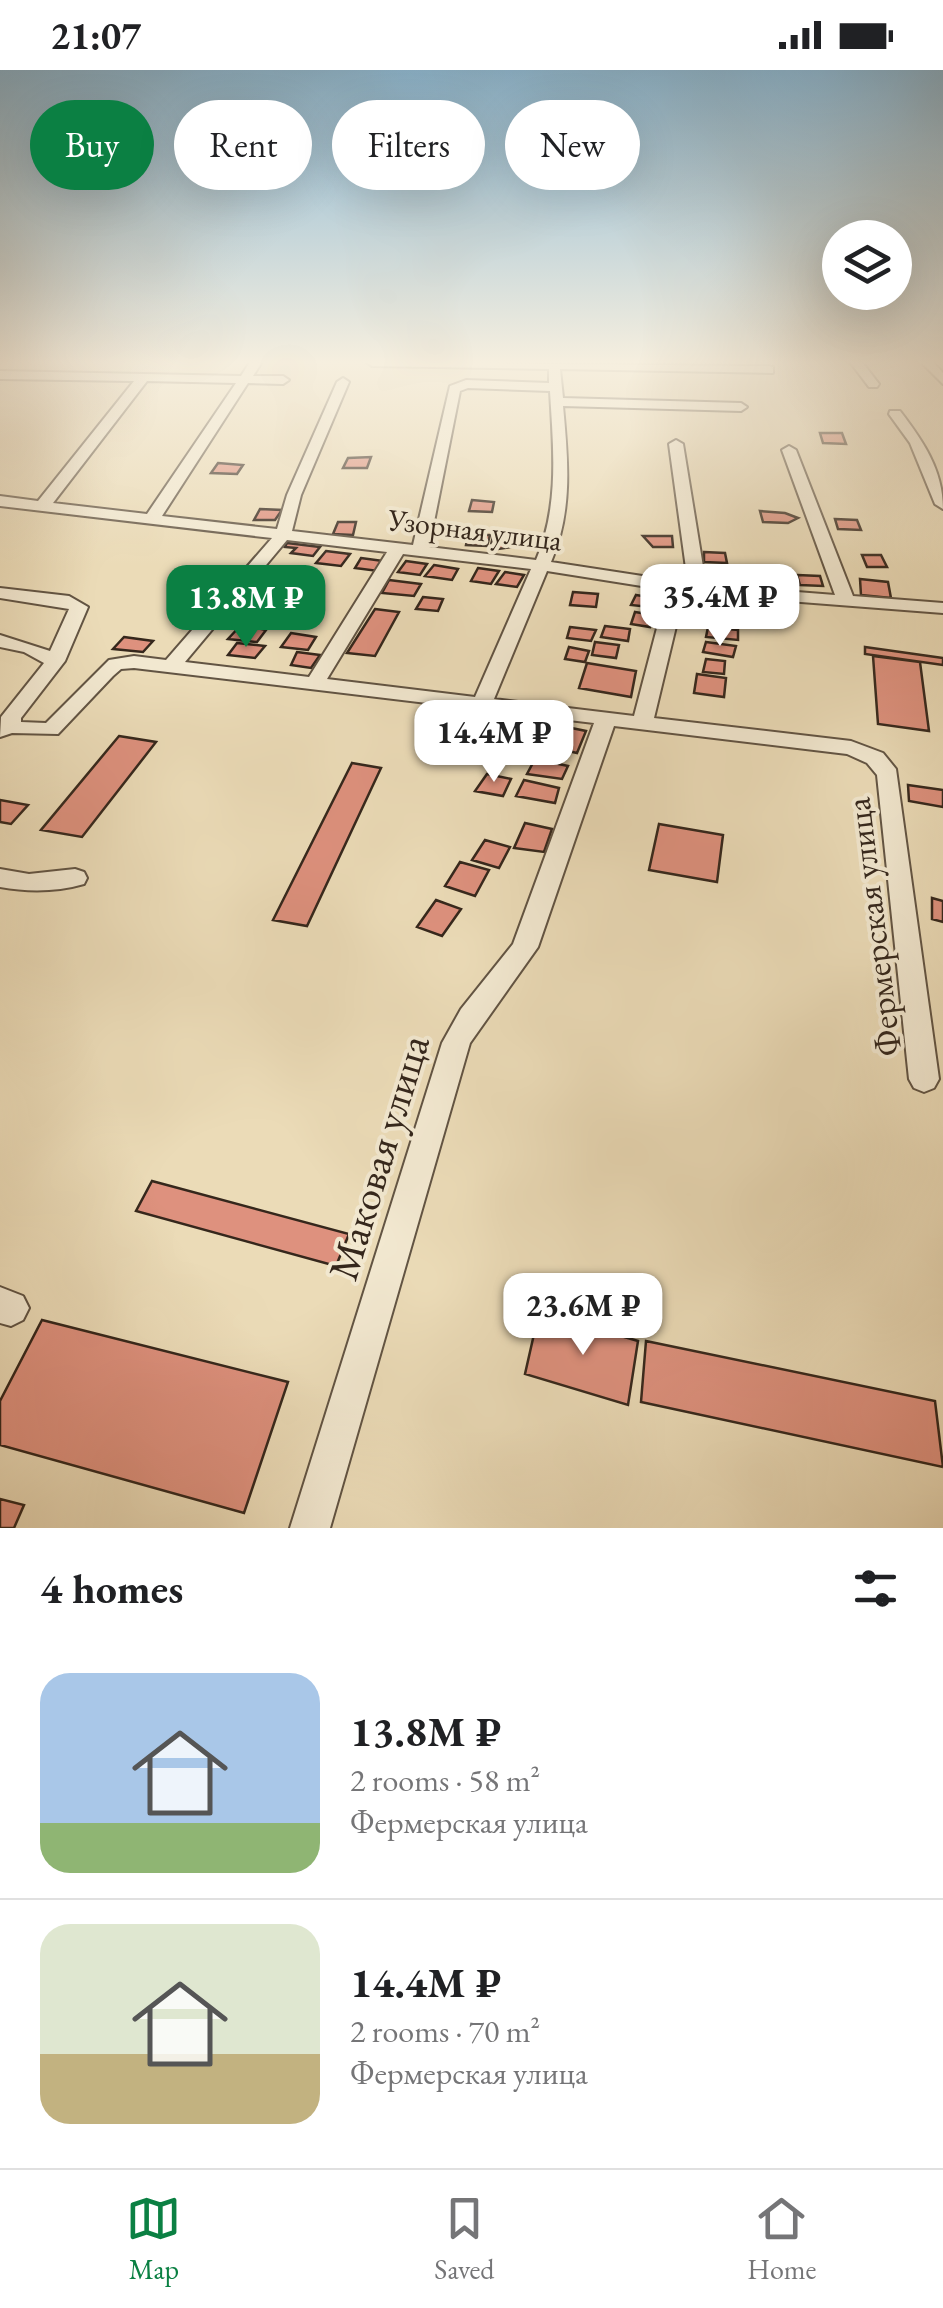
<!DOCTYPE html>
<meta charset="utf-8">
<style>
body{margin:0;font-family:"EB Garamond",serif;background:#f2f2f2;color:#202124;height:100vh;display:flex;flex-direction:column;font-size:38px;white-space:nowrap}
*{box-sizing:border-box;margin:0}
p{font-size:32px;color:#757577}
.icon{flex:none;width:55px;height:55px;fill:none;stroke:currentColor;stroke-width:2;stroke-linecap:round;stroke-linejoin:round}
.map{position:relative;height:1458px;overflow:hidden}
.side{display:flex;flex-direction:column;background:#fff;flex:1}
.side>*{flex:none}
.top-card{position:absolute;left:30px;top:30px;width:885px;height:90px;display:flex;gap:20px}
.fabs{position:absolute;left:822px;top:150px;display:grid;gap:20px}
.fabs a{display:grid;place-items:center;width:90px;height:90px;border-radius:50%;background:#fff;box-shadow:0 10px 40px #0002;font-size:50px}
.price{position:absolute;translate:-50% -85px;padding:0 22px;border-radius:20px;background:#fff;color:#222;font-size:32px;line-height:65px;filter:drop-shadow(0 2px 5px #0008)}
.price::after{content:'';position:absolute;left:50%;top:60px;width:30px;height:22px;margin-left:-15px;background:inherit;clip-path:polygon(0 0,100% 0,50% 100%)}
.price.current{background:#0b8043;color:#fff}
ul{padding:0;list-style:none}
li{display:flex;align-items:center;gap:30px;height:250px;padding:0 40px}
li+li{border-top:2px solid #e0e0e0}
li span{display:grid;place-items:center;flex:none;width:280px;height:200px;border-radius:30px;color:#555}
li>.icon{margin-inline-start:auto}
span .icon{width:120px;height:120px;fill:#fffc;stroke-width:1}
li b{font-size:42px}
h2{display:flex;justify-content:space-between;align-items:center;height:120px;padding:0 40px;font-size:42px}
.chip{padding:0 35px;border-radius:45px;background:#fff;box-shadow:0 10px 40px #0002;font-size:35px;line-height:90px}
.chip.current{background:#0b8043;color:#fff}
.status{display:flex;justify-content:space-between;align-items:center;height:70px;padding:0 50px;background:#fff;direction:ltr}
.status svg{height:28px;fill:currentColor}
.menu{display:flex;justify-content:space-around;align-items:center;height:140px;border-top:2px solid #e0e0e0;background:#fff;font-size:28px;color:#757577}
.menu a{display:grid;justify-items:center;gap:5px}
.menu .current{color:#0b8043}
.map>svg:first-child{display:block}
</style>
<div class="status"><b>21:07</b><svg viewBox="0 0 49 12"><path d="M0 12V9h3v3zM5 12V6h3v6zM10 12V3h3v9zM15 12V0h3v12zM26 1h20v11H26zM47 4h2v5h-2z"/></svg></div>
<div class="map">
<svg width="943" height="1458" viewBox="0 0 943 1458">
<rect width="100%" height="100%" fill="#ebdbb7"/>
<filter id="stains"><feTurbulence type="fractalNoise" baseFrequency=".002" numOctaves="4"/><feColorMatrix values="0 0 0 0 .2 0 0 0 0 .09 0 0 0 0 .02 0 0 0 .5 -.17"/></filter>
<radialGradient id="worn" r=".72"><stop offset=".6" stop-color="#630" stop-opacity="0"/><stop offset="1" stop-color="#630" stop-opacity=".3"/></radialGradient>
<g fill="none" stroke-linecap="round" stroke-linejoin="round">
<path fill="#99bab3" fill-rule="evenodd" d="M928 292H943V303Z"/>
</g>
<path fill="#de917e" stroke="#35271c" stroke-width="2.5" d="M820 363H842L846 374 823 373Z
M371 387 367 398H343L348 388Z
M218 393 243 395 237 404 211 403Z
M472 430 494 432 492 442 469 441Z
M260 439 282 440 275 450H254Z
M760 441 785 443 798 448 788 453 763 452Z
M835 449 857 450 861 460 838 459Z
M338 452H356L353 465 333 464Z
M468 465H490L487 476 466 475Z
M493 466 512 467 511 477 498 479 491 475Z
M643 466H672L673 477H653Z
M287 473 320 477 313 486 291 483 296 478 285 477Z
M326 481 350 484 341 496 316 493Z
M704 482 725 483 727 493 704 492Z
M862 485H881L887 497H867Z
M361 488 383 491 378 501 355 498Z
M406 491 427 494 420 505 398 502Z
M434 495 458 499 452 510 425 506Z
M478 498 499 501 491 514 471 511Z
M718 498H746L749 511H722Z
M505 502 524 505 517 517 496 514Z
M797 505 820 506 823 516 800 515Z
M860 509 888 512 891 528 861 525Z
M282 510 306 513 298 525 273 522Z
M389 510 421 514 414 526 382 523Z
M573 522 598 524 596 537 570 535Z
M636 525 661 529 659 538 631 535Z
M423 527 443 529 438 541 416 539Z
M713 529 739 532V541L710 539Z
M375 539 399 542 375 586 347 583Z
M260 541 282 544 274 556 251 554Z
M635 542 654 545 650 557 631 554Z
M241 555 266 560 257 572 228 569Z
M605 556 630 559 628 571 601 567Z
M570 557 596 560 591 571 567 568Z
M708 557 738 560V570L706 567Z
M291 563 316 567 308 580 281 577Z
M124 567 153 571 143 582 113 579Z
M595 572 619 575 616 588 592 585Z
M706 572 736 576 733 587 703 582Z
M237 573 265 576 255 588 228 585Z
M569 577 589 581 585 592 565 589Z
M865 577 943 588V595L865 584Z
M297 582 320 585 311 598 291 595Z
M873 586 920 592 929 661 878 654Z
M706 589 725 591 724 604 703 602Z
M587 593 636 601 631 627 579 618Z
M697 604 726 608 724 627 694 623Z
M547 653 586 661 577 683 537 674Z
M119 666 156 672 82 767 41 760Z
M535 689 568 696 562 709 527 704Z
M352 693 381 698 307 856 273 850Z
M487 704 511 709 503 726 475 721Z
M524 710 559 718 555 733 516 726Z
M908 715 943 720V737L909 731Z
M0 730 28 735 11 754 0 752Z
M525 753 552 759 544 782 514 778Z
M659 754 723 765 717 812 649 800Z
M485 770 510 777 499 798 472 790Z
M460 792 489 800 475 826 445 816Z
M932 828 943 831V852L932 849Z
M436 830 461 839 442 866 417 857Z
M152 1111 349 1164 336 1196 136 1141Z
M539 1242 638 1271 628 1335 525 1304Z
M42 1250 288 1312 244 1443 0 1375V1331Z
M646 1271 935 1331 943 1397 641 1332Z
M0 1429 24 1435 14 1458H0Z"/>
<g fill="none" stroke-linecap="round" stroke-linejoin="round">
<g stroke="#625443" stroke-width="4">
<path id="minor" d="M250 292H262L253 306H283L289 310 283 314 248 313 162 446 277 459 287 425 337 312 343 308 349 312 301 425 292 461 413 475 450 316 466 310 549 313V299L372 296 366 292 769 296 773 297V303L560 299 563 328 741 333 747 337 741 341 563 336C568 390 573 441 551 492L688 513 669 374 676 370 683 374 706 515 835 525 782 380 789 376 796 380 853 526 943 533V543L684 523 654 648 851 671 883 683 896 699 939 1009 934 1018 924 1022 914 1018 909 1009 877 705 867 693 847 684 614 656 538 877 470 973 330 1458H290L442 973 461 939 513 874 594 653 134 598 121 599 113 606 58 664 12 663 0 667 1 647 44 593 24 582 0 577V565L50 581 69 539 0 528V518L69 526 88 537 65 591 21 648V652L46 653 109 590 134 586 166 590 272 468 0 436V426L38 431 134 311 0 309V301L241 306ZM147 311 236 313 147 444 53 433ZM468 318 550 321C553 375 560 435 536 490L429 477 460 321ZM287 470 387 482 309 607 185 592ZM403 484 531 499 475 627 327 609ZM547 501 667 520 634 646 494 629Z
M850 292H862L879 314 877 317H869Z
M921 292H933L943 303V314Z
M890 341H900C923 371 943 400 943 439L935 434 910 373 889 344Z
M0 799 29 804 75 799 84 802 87 808 84 814C56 822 28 822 0 817Z
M0 1217 23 1226 29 1238 23 1250 11 1256 0 1253Z"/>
</g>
<use href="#minor" fill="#f2e8d0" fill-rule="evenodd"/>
</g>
<linearGradient id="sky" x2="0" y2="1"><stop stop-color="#88b6d3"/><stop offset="0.59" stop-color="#f6efdf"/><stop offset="1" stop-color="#f6efdf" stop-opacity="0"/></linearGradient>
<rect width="943" height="496" fill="url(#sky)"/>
<g text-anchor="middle" stroke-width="8" stroke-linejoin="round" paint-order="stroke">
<g font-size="30" fill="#35271c" stroke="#f2e8d0">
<text transform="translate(475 460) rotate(7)" y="10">Узорная улица</text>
</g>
<g font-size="35" fill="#35271c" stroke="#f2e8d0">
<text transform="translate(873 857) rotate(-97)" y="12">Фермерская улица</text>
</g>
<g font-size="42" fill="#35271c" stroke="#f2e8d0">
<text transform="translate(378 1087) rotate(-73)" y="15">Маковая улица</text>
</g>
</g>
<rect width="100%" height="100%" filter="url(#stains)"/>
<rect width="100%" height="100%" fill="url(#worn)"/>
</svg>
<div class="fabs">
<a><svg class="icon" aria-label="layers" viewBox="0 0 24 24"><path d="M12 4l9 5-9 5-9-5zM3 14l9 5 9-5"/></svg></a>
</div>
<b class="price" style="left:720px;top:579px">35.4M ₽</b>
<b class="price current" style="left:246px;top:580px">13.8M ₽</b>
<b class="price" style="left:494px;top:715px">14.4M ₽</b>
<b class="price" style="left:583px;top:1288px">23.6M ₽</b>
<div class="top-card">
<a class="chip current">Buy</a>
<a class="chip">Rent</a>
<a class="chip">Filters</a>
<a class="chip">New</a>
</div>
</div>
<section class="side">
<h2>4 homes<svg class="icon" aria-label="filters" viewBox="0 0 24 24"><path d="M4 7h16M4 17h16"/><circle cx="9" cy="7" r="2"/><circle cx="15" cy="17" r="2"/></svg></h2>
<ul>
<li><span style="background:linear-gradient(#a9c7e8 75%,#8fb573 0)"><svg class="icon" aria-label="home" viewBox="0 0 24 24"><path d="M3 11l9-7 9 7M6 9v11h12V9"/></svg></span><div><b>13.8M ₽</b><p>2 rooms · 58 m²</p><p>Фермерская улица</p></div></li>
<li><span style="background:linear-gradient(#dfe7d0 65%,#c2b280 0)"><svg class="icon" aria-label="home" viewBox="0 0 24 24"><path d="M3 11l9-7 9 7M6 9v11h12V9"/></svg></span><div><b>14.4M ₽</b><p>2 rooms · 70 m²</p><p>Фермерская улица</p></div></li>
</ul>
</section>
<nav class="menu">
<a class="current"><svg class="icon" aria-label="map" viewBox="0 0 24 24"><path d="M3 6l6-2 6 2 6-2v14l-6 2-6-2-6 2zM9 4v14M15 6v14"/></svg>Map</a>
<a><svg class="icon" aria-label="saved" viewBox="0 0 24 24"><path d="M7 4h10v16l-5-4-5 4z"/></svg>Saved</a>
<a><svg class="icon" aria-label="home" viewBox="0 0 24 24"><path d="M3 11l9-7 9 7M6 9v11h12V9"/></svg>Home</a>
</nav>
